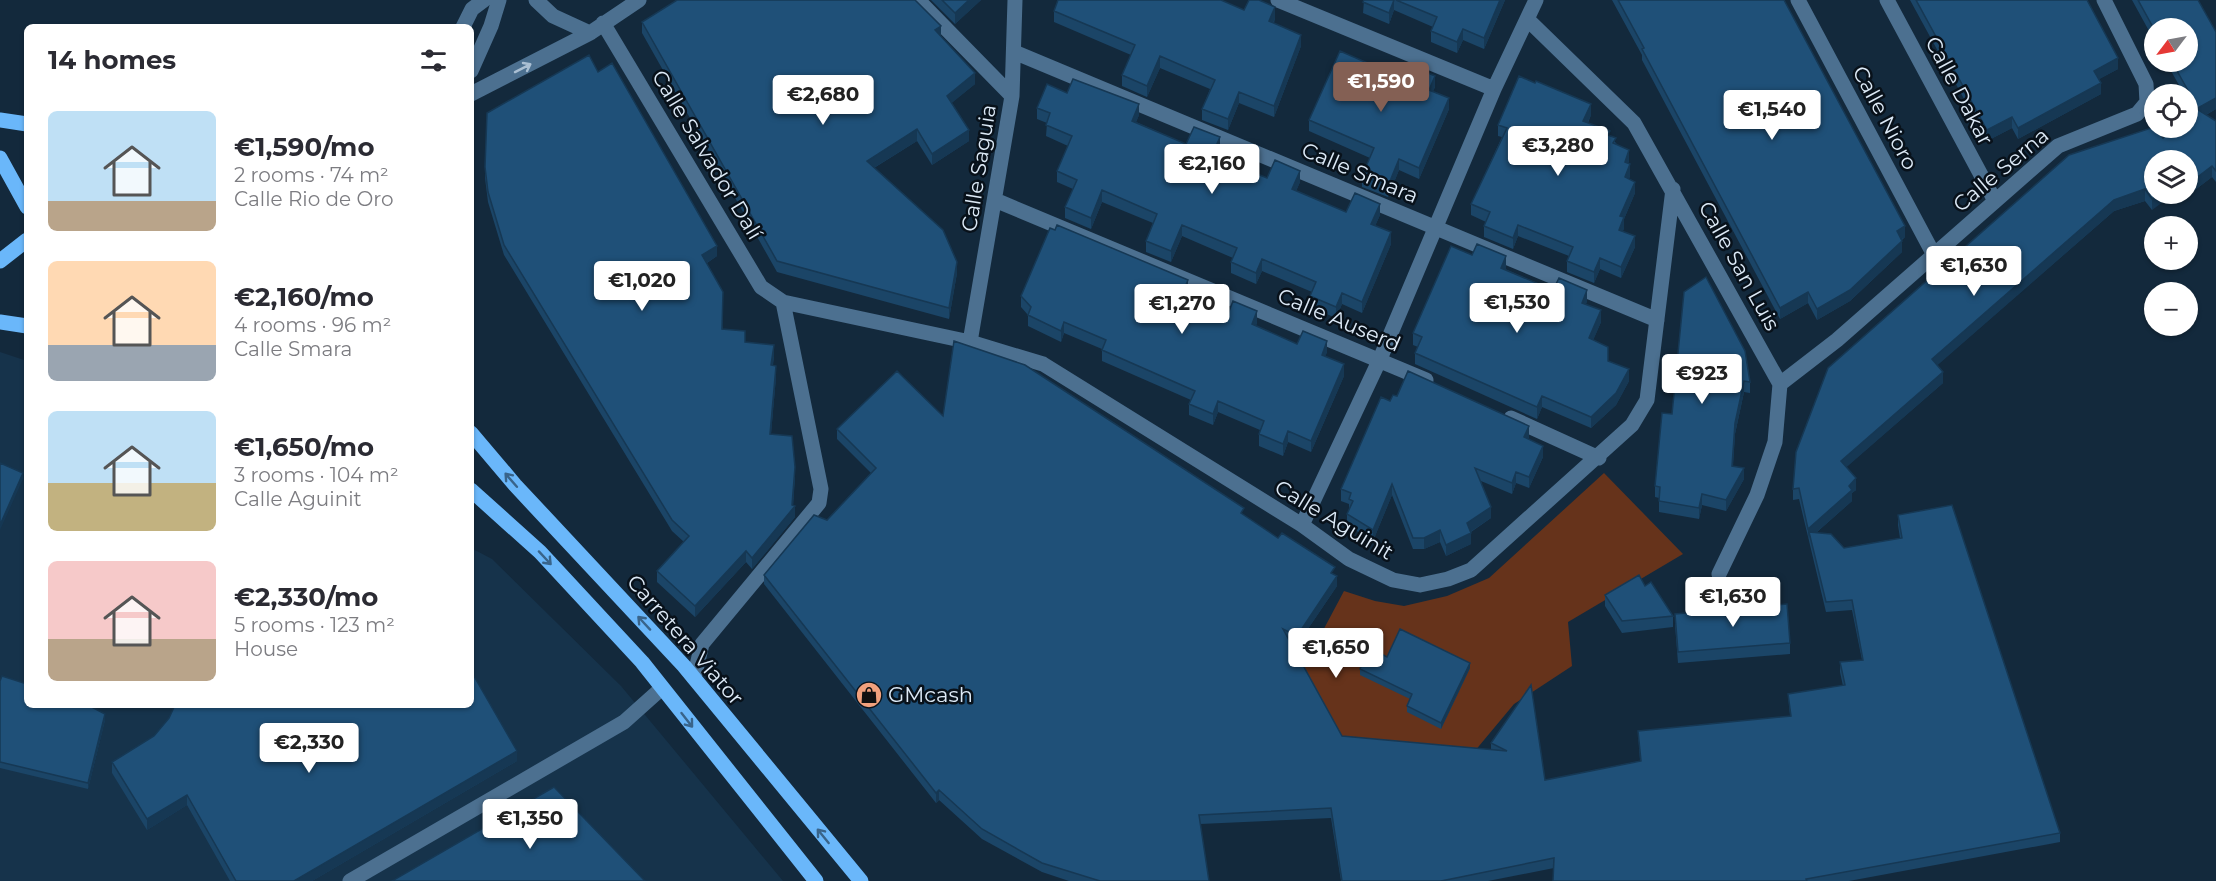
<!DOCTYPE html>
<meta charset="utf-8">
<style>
body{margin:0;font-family:Montserrat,sans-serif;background:#f7f7f7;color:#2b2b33;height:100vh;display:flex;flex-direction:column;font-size:22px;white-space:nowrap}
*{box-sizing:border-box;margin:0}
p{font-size:20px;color:#7c7c81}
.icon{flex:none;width:33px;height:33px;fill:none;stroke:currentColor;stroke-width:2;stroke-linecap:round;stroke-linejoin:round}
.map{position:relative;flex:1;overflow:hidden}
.sheet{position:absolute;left:24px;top:24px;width:450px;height:684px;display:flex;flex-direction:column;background:#fff;border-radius:9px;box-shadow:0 2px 4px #0004}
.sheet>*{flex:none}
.needle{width:39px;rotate:238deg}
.fabs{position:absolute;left:2144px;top:18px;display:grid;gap:12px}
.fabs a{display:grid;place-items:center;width:54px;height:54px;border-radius:50%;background:#fff;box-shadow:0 2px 4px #0004;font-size:30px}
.price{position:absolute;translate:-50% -51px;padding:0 14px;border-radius:6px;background:#fff;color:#222;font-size:20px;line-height:39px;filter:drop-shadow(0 2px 3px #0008)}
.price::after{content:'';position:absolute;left:50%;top:36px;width:18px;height:14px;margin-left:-9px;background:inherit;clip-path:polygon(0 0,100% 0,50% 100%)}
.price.on{background:#846054;color:#fff}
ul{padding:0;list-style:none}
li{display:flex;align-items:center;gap:18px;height:150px;padding:0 24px}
li span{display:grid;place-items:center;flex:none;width:168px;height:120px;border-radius:9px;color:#555}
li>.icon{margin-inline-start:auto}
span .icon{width:72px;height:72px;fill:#fffc;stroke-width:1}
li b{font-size:26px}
h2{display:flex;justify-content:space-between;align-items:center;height:72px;padding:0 24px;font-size:26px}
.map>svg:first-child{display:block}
</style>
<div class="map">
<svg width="2216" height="881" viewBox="0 0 2216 881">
<rect width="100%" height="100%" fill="#13293c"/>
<path fill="#16334b" d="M0 352 27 361V705H471V548L492 559 621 686 783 881H0Z"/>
<path fill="#66331b" d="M1604 473 1683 554 1568 622 1572 666 1514 704 1474 752 1334 742 1302 670 1344 591 1375 601 1404 606 1447 596 1489 578Z"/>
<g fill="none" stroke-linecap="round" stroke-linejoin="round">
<path stroke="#4c7090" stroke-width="15" d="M536 0 553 16 590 33
M918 0 1012 96
M1278 0 1494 89
M1798 0 1934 255
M1887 0 1995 201
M1527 19 1634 123 1780 384 1775 442 1757 495 1719 574
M603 23 761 287 783 302 821 489 819 503 702 644 694 678
M463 27 472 9 484 0
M1014 52 1657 320
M471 71 491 26 499 0
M471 94 590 33 639 0
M995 200 1426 380
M783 302 970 342 1043 364 1302 525 1349 559 1393 580 1420 585 1448 579 1471 570 1632 425 1647 400 1673 189
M970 342 1012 96 1015 0
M1780 384 1837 340 2058 146 2137 114 2147 102 2146 84 2104 0
M1511 418 1599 458
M1302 525 1380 359 1494 89 1536 0
M350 881 624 722 662 688"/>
<path stroke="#6ab7fa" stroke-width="15" d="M0 120 27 124
M0 158 27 207
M0 261 27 240
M0 322 27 326
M471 433 515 485 684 666 861 881
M471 490 540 552 642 662 816 881"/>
</g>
<path fill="#1b4567" d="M931 0H981L955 24Z
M1364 0H1505L1484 49 1463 40 1457 53 1431 42V31L1433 27 1394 10 1389 24 1363 13Z
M1612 0H1784L1905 237 1902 240V252L1850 301 1817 320 1808 303 1780 319 1642 60V55Z
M1910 0H2087L2118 69 2099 79 2101 94 2018 139 2012 128 1987 141Z
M2132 0H2198L2216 32V109L2206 115 2216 121V182L2212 177 2183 199 2178 194H2187V160L2152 210 2145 201 2114 211 1937 365 1943 383 1846 467 1856 490 1852 493V501L1817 532 1844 548 1900 538 1898 525V515L2060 833V842L1849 881H1553L1554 868 1488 881H1341L1331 818 1200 824 1209 881H1069L1042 872 982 839 939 800 936 803 764 584V575L827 520 871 473 837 439V429L943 416 1244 516 1335 575 1337 586 1297 645 1291 642 1342 736 1491 750V743L1531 685 1545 780 1640 761 1638 731 1790 716 1788 694 1843 686 1840 672V662L1862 660 1852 610 1826 612 1799 499 1793 500V489L2163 138 2190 105 2187 99V94H2184L2166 62H2187L2154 28V40Z
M1244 10 1275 18 1274 23 1301 46 1274 117 1239 103 1228 130 1202 120V109L1210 89 1160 68 1147 97 1122 86V75L1131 55 1054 22V11Z
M642 22 941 36 975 84 951 103 969 141 932 165 917 141 874 168 957 273 949 319 777 272 642 33Z
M598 72 717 256 707 263 723 329 745 342 774 356 773 365 776 377 771 434 795 478 793 506 795 517 752 569 746 562 695 617 657 582V571L684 542 672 531 504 255 488 202 485 178 487 113Z
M1404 79 1435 87 1433 91 1449 109 1419 179 1399 170 1388 197 1362 187V176L1370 158 1309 131V120Z
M1067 93 1139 115 1136 122 1186 144 1220 148 1216 157 1267 178 1300 182 1296 191 1346 212 1380 215 1375 226 1391 244 1362 313 1342 304 1336 318 1310 307V296L1312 292 1262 271 1256 284 1231 273V262L1233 258 1182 236 1171 262 1146 252V241L1153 223 1102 202 1091 229 1065 218V207L1073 189 1057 182V171L1068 146 1046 136 1047 123 1037 119V108Z
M1591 115 1588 123 1610 135 1629 161 1628 163 1630 176 1629 179 1635 193 1624 219V228L1623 231 1635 247 1621 278 1600 269 1594 283 1567 272V261L1569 256 1518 236 1513 249 1484 237V226L1486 222 1471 215V204L1502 137 1498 136V125Z
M1472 255 1506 268 1505 269 1553 290 1587 301 1586 304 1601 322 1593 340 1608 361 1629 381 1616 405 1591 428 1542 407 1537 419 1415 364V353L1418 347 1413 345V333Z
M1188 292 1186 296 1228 314 1257 322 1256 326 1297 344 1327 352 1325 356 1344 376 1311 452 1288 442 1283 456 1259 446V434L1260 430 1218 412 1213 425 1189 415V404L1191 400 1102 361V349L1064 333 1061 342 1028 326V315L1021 307V296Z
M1684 292 1750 382V393L1744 392 1735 434 1733 466 1744 479 1726 511 1702 505 1699 519 1659 512V498L1655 497V486L1672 414Z
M1390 401 1529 437 1528 439 1543 457 1529 488 1516 483 1512 494 1481 481 1491 518 1471 532V544L1446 556 1440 542 1424 549H1413L1392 495 1373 541 1347 525V514L1349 510V504L1341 501V489Z
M1645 586 1673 616V627L1622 633 1605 606V595Z
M1675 614 1790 643V654L1678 663 1675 625Z
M1387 657 1470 668 1441 729 1407 712V706L1410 699 1360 675V669Z
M0 681 105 720 88 789 0 768Z
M169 718 517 761 312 881H230L187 805 147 830 112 773V762L154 736Z"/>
<path fill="#163854" d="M969 0H981L955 24V13Z
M1394 0V10L1389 24V13Z
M1500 0H1505L1484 49V38Z
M1275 7V18L1269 32V21Z
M941 26V37L935 30Z
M1463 29V40L1457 53V42Z
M1301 35V46L1274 117V106Z
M1160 56V68L1147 97V86Z
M2118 58V69L2094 82V71Z
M975 73V84L947 107V96Z
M1435 76V87L1429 101V90Z
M2101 83V94L2018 139V128Z
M1239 92V103L1228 130V119Z
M1449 98V109L1419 179V168Z
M2216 98V109L2198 119V108Z
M1139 104V115L1132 132V121Z
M1591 104V115L1583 132V121Z
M2012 117V128L1987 141V130Z
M917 129V141L867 172V161Z
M969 130V141L932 165V154Z
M1220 137V148L1212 166V155Z
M1629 150V161L1625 173V162Z
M1399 159V170L1388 197V186Z
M1630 164V176L1625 188V177Z
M2212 166V177L2183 199V194H2187V185Z
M1300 171V182L1292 201V189Z
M1635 182V193L1624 219V228L1619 241 1620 216Z
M2145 189V201L2114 211 1932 370V359L2114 200Z
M1102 190V202L1091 229V218Z
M2159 194H2174L2152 210V199Z
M1380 204V215L1371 235V224Z
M1182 225V236L1171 262V251Z
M1518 225V236L1513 249V238Z
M1905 226V237L1897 242V231Z
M1391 232V244L1362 313V302Z
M1635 236V247L1621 278V267Z
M1902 241V252L1850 301 1817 320V309Z
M717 246V256L702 266V255Z
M1506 256V268L1501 279V268Z
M1600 258V269L1594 283V272Z
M1262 259V271L1256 284V273Z
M957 262V273L949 319V308Z
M1188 280V292L1182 305V294Z
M1587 290V301L1582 314V303Z
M1808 292V303L1780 319V308Z
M1342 293V304L1336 318V307Z
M1601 310V322L1589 350V338Z
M1257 311V322L1252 335V324Z
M1064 322V333L1061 342V331Z
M1327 341V352L1322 366V355Z
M774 345V356L771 376V365Z
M1344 364V376L1311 452V441Z
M776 366V377L770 445V434Z
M1629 369V381L1616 405 1591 428V417Z
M1943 372V383L1841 472V461Z
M1744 381V392L1735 434 1732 477 1735 423Z
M1542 396V407L1537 419V407Z
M1218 401V412L1213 425V414Z
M1529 426V437L1524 448V437Z
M1288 431V442L1283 456V444Z
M1543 446V457L1529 488V477Z
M795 467 793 509 795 506V517L752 569V558Z
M1744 468V479L1726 511V500Z
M1516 472V483L1512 494V483Z
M23 473V479L0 530V525Z
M1856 478V490L1852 493V501L1810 538 1809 532 1808 540V529Z
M1392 484V495L1373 541V530Z
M1702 494V505L1699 519V508Z
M1491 507V518L1467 534V523Z
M1440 530V542L1424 549V538Z
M1471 533V544L1446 556V545Z
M746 551V562L695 617V606Z
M1337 576V586L1297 645V636Z
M1470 663V668L1441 729V723Z
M105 714V720L88 789V783Z
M517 751V761L312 881H294Z
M939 790V800L936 803V793Z
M187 795V805L147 830V819Z"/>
<path fill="#1f5078" stroke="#163854" stroke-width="1.5" d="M677 0H915L941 26 935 30 975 73 947 96 969 130 932 154 917 129 867 161 943 230 957 262 949 308 777 261 642 22Z
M942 0H969L955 13Z
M1058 0H1221L1244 10 1249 0H1259L1275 7 1269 21 1301 35 1274 106 1239 92 1228 119 1202 109 1215 80 1160 56 1147 86 1122 75 1135 45 1054 11Z
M1364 0H1394L1389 13 1363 2Z
M1396 0H1500L1484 38 1463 29 1457 42 1431 31 1437 17Z
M1618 0H1784L1905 226 1897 231 1902 241 1850 290 1817 309 1808 292 1780 308 1642 49 1644 48Z
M1916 0H2087L2118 58 2094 71 2101 83 2018 128 2012 117 1987 130Z
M2138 0H2198L2216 32V98L2198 108 2172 62H2187V28L2154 29Z
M1340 51 1404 79 1410 65 1435 76 1429 90 1449 98 1419 168 1399 159 1388 186 1362 176 1374 148 1309 120Z
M589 55 598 72 612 63 717 246 702 255 723 292 722 329 745 331V342L774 345 771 365 776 366 770 434 792 436 795 467 792 505 795 506 752 558 746 551 695 606 657 571 689 536 672 520 504 245 488 192 485 167 487 113Z
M1519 76 1535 83 1536 81 1591 104 1583 121 1610 131 1608 135 1616 138 1613 143 1629 150 1625 162 1630 164 1625 177 1635 182 1620 216 1624 217 1619 230 1635 236 1621 267 1600 258 1594 272 1567 261 1573 247 1518 225 1513 238 1484 226 1490 212 1471 204 1507 128 1498 125Z
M1073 79 1139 104 1132 121 1186 144 1194 127 1220 137 1212 155 1267 178 1275 160 1300 171 1292 189 1346 212 1355 193 1380 204 1371 224 1391 232 1362 302 1342 293 1336 307 1310 296 1316 282 1262 259 1256 273 1231 262 1237 248 1182 225 1171 251 1146 241 1157 214 1102 190 1091 218 1065 207 1077 180 1057 171 1072 136 1046 125 1050 113 1037 108 1047 84 1067 93Z
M2189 104 2216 121V171L2212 166 2187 185V160H2154V194H2159L2152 199 2145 189 2114 200 1932 359 1943 372 1841 461 1856 478 1849 486 1852 490 1808 529 1799 488 1793 489 1796 452 1828 368 2069 155 2154 127 2163 138 2171 128H2187V107Z
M1057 225 1188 280 1182 294 1228 314 1233 301 1257 311 1252 324 1297 344 1303 331 1327 341 1322 355 1344 364 1311 441 1288 431 1283 444 1259 434 1264 421 1218 401 1213 414 1189 404 1195 391 1102 350 1106 340 1064 322 1061 331 1028 315 1031 307 1021 296 1050 228 1055 230Z
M1477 244 1506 256 1501 268 1553 290 1559 278 1587 290 1582 303 1601 310 1589 338 1608 347V361L1629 369 1616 393 1591 417 1542 396 1537 407 1415 353 1422 337 1413 333 1451 246 1472 255Z
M1706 277 1745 351 1750 382 1744 381 1735 423 1732 466 1744 468 1726 500 1702 494 1699 508 1659 501 1660 487 1655 486 1662 413 1672 414 1684 292Z
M954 341 1025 365 1244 508 1241 513 1278 538 1282 533 1335 567 1331 573 1337 576 1297 636 1283 629 1342 736 1507 751 1491 743 1531 685 1545 780 1641 761 1638 731 1791 716 1788 694 1845 685 1840 662 1863 660 1852 600 1826 602 1809 532 1831 534 1844 548 1902 538 1898 515 1952 505 2060 833 1806 879 1807 881H1553L1554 858 1441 881H1342L1331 808 1199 815 1209 881H1100L1042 863 982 829 939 790 936 793 764 575 814 515 827 520 876 468 837 429 897 371 943 416Z
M1408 371 1529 426 1524 437 1543 446 1529 477 1516 472 1512 483 1475 468 1491 507 1467 523 1471 533 1446 545 1440 530 1424 538H1413L1392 484 1373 530 1347 514 1353 501 1349 499 1351 493 1341 489 1381 397 1390 401 1393 395 1397 396Z
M0 463 23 473 0 525Z
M1639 575 1645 586 1651 582 1673 616 1622 621 1605 595Z
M1787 604 1790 643 1678 652 1675 614Z
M1400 629 1470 663 1441 723 1407 706 1412 694 1360 669 1370 648 1387 657Z
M471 671 517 751 294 881H236L187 795 147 819 112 762 154 736 169 718 175 705H471Z
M2 676 27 684V705H88L105 714 88 783 0 762V681Z
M554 787 645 881H392Z"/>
<defs><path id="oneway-shaft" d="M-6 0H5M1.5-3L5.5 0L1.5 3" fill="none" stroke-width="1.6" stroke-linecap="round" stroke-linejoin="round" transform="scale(1.5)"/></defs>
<use stroke="#aabfd3" href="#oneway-shaft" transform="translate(523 68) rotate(-27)"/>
<g stroke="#39648a">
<use href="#oneway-shaft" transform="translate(511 480) rotate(-131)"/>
<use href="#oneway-shaft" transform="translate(545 558) rotate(47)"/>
<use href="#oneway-shaft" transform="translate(644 623) rotate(-133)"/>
<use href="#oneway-shaft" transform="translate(687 720) rotate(52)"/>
<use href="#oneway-shaft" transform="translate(823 836) rotate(-129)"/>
</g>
<defs>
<g id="shop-disc" transform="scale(1.35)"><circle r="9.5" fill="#f1a17d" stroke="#08111a"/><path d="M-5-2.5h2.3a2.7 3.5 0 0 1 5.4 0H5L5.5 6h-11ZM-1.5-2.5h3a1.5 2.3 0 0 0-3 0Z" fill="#111"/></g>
</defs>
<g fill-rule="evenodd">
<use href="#shop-disc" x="869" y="695"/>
</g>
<g text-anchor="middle" stroke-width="5" stroke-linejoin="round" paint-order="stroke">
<g font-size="21" fill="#ddeaf7" stroke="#08111a">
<text transform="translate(1959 91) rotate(62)" y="7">Calle Dakar</text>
<text transform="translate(1885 118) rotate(62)" y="7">Calle Nioro</text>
<text transform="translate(707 155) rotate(59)" y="7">Calle Salvador Dalí</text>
<text transform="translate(979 168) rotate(-81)" y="7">Calle Saguia</text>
<text transform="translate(2001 170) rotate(-40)" y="7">Calle Serna</text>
<text transform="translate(1360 173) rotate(23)" y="7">Calle Smara</text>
<text transform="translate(1739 266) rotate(61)" y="7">Calle San Luis</text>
<text transform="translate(1339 320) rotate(23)" y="7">Calle Auserd</text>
<text transform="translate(1334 520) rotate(31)" y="7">Calle Aguinit</text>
<text transform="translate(685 640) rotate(49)" y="7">Carretera Viator</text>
</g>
<g font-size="21" fill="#ddeaf7" stroke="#08111a" text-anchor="start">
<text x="888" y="702">GMcash</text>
</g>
</g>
</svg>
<div class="fabs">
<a><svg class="needle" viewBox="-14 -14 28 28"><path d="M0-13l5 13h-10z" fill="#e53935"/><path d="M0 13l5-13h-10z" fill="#7c7c81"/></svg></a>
<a><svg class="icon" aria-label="locate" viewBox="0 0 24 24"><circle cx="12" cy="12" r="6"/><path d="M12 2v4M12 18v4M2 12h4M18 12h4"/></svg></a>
<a><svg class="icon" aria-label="layers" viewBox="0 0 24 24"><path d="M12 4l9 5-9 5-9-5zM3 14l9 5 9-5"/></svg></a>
<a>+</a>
<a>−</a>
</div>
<b class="price on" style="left:1381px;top:113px">€1,590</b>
<b class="price" style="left:823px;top:126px">€2,680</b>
<b class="price" style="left:1772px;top:141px">€1,540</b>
<b class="price" style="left:1558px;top:177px">€3,280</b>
<b class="price" style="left:1212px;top:195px">€2,160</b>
<b class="price" style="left:1974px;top:297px">€1,630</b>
<b class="price" style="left:642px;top:312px">€1,020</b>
<b class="price" style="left:1517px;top:334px">€1,530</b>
<b class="price" style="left:1182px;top:335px">€1,270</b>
<b class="price" style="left:1702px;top:405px">€923</b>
<b class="price" style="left:1733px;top:628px">€1,630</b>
<b class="price" style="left:1336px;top:679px">€1,650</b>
<b class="price" style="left:309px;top:774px">€2,330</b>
<b class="price" style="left:530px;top:850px">€1,350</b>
<section class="sheet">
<h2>14 homes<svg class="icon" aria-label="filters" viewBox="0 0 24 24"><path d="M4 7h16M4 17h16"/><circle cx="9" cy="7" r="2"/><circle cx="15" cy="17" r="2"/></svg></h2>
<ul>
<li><span style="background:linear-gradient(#bfe0f5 75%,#b9a48a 0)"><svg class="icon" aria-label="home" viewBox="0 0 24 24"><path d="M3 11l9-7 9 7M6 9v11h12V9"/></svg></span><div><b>€1,590/mo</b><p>2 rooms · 74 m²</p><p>Calle Rio de Oro</p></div></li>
<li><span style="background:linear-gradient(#ffd9b3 70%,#9aa5b1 0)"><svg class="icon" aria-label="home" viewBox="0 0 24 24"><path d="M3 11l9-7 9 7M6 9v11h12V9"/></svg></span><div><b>€2,160/mo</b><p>4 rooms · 96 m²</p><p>Calle Smara</p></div></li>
<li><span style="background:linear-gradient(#bfe0f5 60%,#c2b280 0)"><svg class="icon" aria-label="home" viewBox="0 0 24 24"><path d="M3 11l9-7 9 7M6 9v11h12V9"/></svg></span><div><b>€1,650/mo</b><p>3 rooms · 104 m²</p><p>Calle Aguinit</p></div></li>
<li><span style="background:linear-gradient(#f6c9c9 65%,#b9a48a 0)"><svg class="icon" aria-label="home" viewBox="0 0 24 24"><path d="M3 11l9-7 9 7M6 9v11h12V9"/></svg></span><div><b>€2,330/mo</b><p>5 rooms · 123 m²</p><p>House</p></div></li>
</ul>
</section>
</div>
